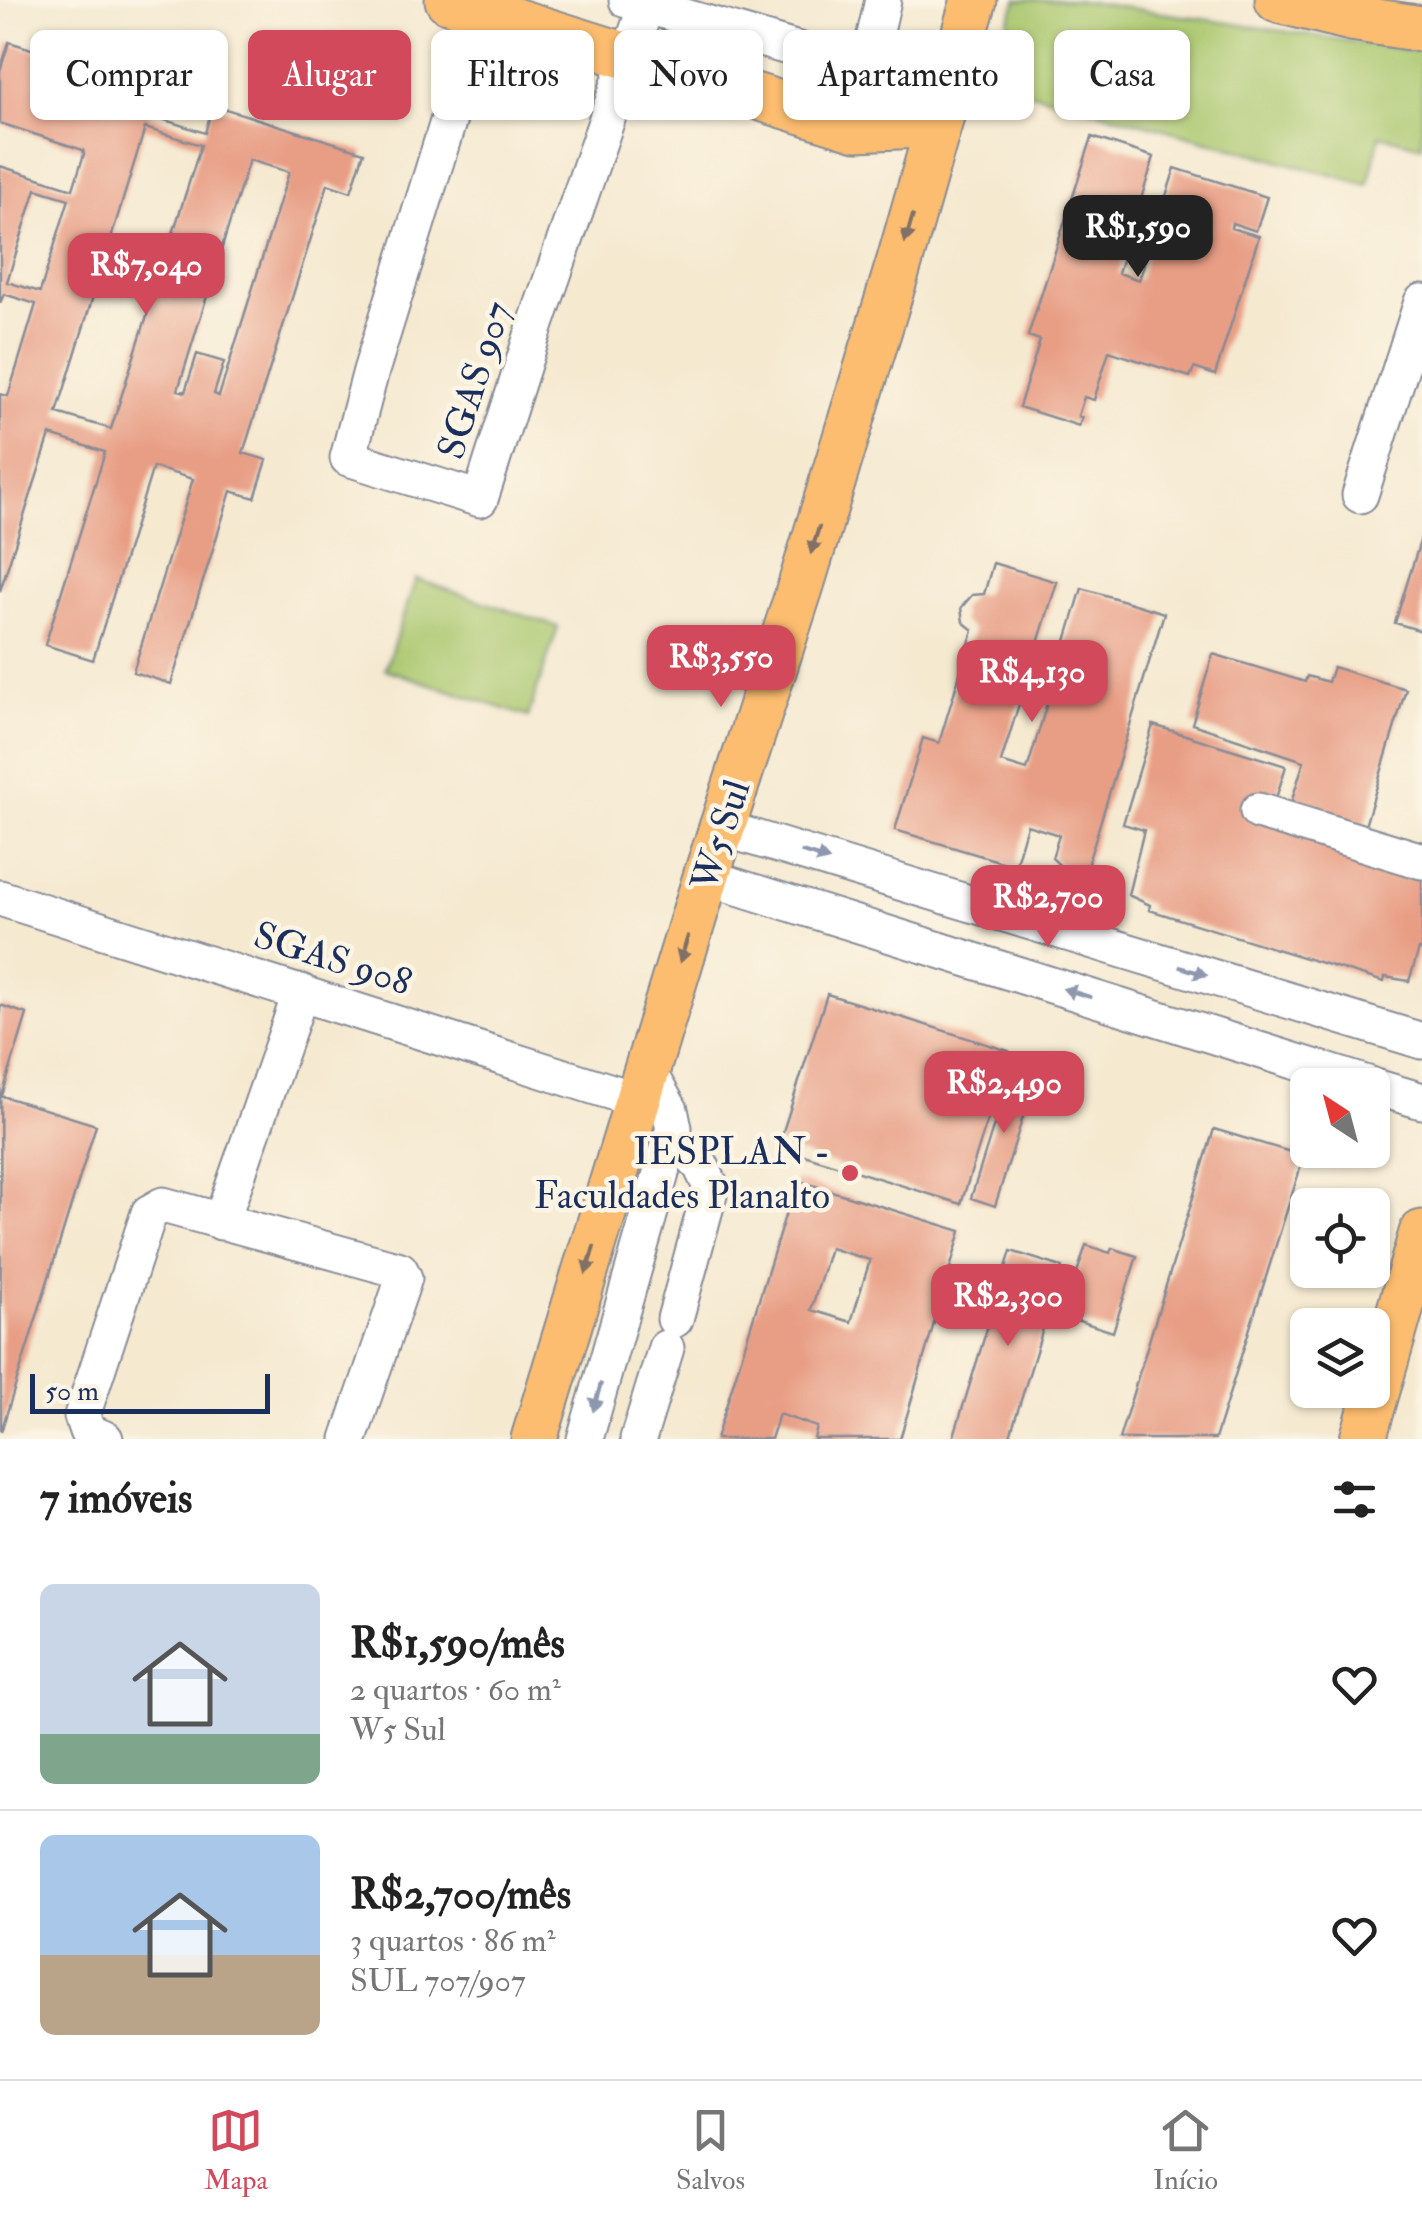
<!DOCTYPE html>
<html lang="pt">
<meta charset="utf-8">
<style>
body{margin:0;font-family:"IM FELL Double Pica",serif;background:#f6f6f6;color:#222;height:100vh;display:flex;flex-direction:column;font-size:38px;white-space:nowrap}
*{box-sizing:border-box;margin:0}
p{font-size:32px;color:#767676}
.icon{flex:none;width:55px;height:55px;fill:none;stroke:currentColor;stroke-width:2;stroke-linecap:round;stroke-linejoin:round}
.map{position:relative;height:1439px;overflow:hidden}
.panel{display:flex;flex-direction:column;background:#fff;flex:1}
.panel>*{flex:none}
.hud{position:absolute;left:30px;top:30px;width:1362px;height:90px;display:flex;gap:20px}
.needle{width:65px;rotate:324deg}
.buttons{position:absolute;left:1290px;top:1068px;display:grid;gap:20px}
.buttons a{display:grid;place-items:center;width:100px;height:100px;border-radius:15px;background:#fff;box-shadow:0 2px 8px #0004;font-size:50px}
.scale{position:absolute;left:30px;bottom:25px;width:240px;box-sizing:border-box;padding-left:10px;border:5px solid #1b2f5e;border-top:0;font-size:28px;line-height:35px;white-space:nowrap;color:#1b2f5e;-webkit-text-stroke:8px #fcf5e5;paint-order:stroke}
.price{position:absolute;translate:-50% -85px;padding:0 22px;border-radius:20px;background:#d1495b;color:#fff;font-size:32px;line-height:65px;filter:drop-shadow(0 2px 5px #0008)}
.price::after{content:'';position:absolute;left:50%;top:60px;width:30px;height:22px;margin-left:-15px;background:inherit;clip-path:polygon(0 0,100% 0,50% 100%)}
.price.selected{background:#222;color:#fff}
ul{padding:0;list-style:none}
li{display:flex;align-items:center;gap:30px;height:250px;padding:0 40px}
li+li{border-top:2px solid #e0e0e0}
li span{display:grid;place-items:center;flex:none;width:280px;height:200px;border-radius:15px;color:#555}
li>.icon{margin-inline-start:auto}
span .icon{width:120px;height:120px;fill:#fffc;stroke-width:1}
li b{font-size:42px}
h2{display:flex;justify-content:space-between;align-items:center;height:120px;padding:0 40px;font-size:42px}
.tag{padding:0 35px;border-radius:15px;background:#fff;box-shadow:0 2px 8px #0004;font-size:35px;line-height:90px}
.tag.selected{background:#d1495b;color:#fff}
.tab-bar{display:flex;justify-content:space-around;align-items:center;height:140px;border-top:2px solid #e0e0e0;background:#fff;font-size:28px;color:#767676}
.tab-bar a{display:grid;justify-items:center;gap:5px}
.tab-bar .selected{color:#d1495b}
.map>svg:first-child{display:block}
</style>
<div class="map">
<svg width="1422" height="1439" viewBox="0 0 1422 1439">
<rect width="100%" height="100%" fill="#fcf5e5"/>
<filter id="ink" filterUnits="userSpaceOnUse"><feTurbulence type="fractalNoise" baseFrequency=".01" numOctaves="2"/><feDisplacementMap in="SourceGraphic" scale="20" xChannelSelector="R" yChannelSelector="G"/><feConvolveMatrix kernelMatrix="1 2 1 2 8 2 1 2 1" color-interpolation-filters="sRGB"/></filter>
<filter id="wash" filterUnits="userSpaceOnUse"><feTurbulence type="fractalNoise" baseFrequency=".0048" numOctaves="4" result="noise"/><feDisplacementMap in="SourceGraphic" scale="40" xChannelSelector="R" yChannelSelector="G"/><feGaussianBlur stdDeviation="2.25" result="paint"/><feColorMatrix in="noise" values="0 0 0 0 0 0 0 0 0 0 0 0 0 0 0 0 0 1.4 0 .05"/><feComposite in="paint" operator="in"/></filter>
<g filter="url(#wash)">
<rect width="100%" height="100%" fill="#f5e9d0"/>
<path fill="#abc86f" stroke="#637c66" stroke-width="2.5" d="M1017 0H1076L1422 52V146L1380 135 1368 185 985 80Z
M416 579 558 627 528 717 385 669Z"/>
<g id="blocks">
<path fill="#e89e85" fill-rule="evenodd" d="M9 42 157 88 149 115 205 133 213 105 364 152 351 192 328 184 243 453 267 460 255 498 231 491 171 684 133 672 193 479 153 467 93 660 45 645 105 452 50 435 0 591V394L8 396 36 304 4 294 0 303V166L73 189 84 154 83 150 0 123V71ZM145 128 201 145 111 429 57 413ZM249 160 289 172 219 396 214 394 224 362 197 354 185 392 178 390ZM36 189 69 199 40 292 7 282Z
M1092 137 1154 157 1118 273 1139 280 1175 168 1267 197 1256 231 1232 223 1231 228 1259 236 1215 375 1194 368 1190 377 1109 351 1094 400 1084 397 1078 416 1082 417 1079 426 1019 407 1040 340 1028 336Z
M1421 538H1422V631L1395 623Z
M993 563 1057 582 1001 762 1027 770 1082 588 1164 613 1081 886 1052 858 1059 835 1027 825 1015 866 895 830 923 738 939 743 973 630 963 622 961 608 972 595 984 594Z
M1213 654 1305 682 1307 676 1328 682 1333 667 1406 689 1365 826 1291 803 1304 761 1192 724Z
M1153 725 1286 766 1273 808 1422 846V950L1419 949 1409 981 1385 977 1384 982 1149 910 1150 905 1128 895 1144 830 1123 824Z
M827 994 1009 1051 961 1204 778 1147Z
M0 1005 27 1014 2 1096 96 1125 1 1432Z
M1012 1067 1036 1075 995 1206 971 1198Z
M1214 1129 1304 1156 1215 1439H1119Z
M796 1180 961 1231 900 1439H814L817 1427 779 1414 771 1439H716ZM830 1248 870 1260 851 1322 811 1310Z
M1086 1245 1110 1253 1112 1248 1137 1256 1113 1332 1063 1316Z
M1011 1251 1062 1267 1009 1439H953Z"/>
</g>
</g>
<g filter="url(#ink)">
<use href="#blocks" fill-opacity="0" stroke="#888c97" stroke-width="2.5"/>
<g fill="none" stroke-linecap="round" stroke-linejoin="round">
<g stroke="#888c97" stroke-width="39">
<path id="minor" d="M627 0 867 70 883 0
M482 12 371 371 348 458 480 499 533 333 646 6
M1360 495 1422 302
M1258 811 1422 861
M722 828 1422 1041
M706 877 1371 1085
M0 898 640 1101
M1372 1086 1422 1101
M672 1136 701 1166 711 1187 675 1319
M221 1222 301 992
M105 1439 87 1431 82 1416 149 1213 163 1205 400 1270 404 1278 349 1439
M585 1439 674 1128 670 1110 648 1072
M638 1439 666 1348"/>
</g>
<g stroke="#888c97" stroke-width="49">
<path id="major" d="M448 0 857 128 939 124
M1278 0 1351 18 1422 29
M534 1439 706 877 801 585 900 260 974 0
M1363 1439 1422 1233"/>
</g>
<use href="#minor" stroke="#fff" stroke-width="35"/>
<use href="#major" stroke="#fcbd6f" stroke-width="45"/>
</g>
<defs><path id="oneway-solid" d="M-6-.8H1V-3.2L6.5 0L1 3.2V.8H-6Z" transform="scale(2.5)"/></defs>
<g fill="#806f66">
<use href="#oneway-solid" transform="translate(909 229) rotate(106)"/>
<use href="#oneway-solid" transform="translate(815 540) rotate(107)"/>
<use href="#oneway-solid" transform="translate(684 949) rotate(107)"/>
<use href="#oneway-solid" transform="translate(590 1260) rotate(107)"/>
</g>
<g fill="#8d97ae">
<use href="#oneway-solid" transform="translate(815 856) rotate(17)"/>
<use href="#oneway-solid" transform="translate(1193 971) rotate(17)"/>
<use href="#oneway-solid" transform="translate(1077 993) rotate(-163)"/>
<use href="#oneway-solid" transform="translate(597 1397) rotate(106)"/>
</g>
</g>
<circle fill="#d1495b" stroke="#fcf5e5" stroke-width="4" cx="850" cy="1173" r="10"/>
<g text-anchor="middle" stroke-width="9" stroke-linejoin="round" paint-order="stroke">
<g font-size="38" fill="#1b2f5e" stroke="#fcf5e5">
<text transform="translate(474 380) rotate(-72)" y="13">SGAS 907</text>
<text transform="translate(720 835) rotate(-72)" y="13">W5 Sul</text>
<text transform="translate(333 958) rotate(18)" y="13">SGAS 908</text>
</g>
<g font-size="38" fill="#1b2f5e" stroke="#fcf5e5" text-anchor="end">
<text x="830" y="1164">IESPLAN -<tspan x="830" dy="44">Faculdades Planalto</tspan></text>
</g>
</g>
</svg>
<div class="buttons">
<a><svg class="needle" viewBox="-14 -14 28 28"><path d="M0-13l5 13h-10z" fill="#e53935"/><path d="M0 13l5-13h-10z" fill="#767676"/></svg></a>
<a><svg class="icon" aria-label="locate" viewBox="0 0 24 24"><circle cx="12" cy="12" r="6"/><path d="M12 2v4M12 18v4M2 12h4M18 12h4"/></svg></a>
<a><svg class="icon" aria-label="layers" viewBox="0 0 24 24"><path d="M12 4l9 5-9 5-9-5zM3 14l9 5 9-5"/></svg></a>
</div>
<div class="scale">50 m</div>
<b class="price selected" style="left:1138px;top:280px">R$1,590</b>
<b class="price" style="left:146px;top:318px">R$7,040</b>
<b class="price" style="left:721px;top:710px">R$3,550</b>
<b class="price" style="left:1032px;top:725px">R$4,130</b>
<b class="price" style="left:1048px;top:950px">R$2,700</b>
<b class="price" style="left:1004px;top:1136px">R$2,490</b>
<b class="price" style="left:1008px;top:1349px">R$2,300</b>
<div class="hud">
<a class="tag">Comprar</a>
<a class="tag selected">Alugar</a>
<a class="tag">Filtros</a>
<a class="tag">Novo</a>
<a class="tag">Apartamento</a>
<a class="tag">Casa</a>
</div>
</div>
<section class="panel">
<h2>7 imóveis<svg class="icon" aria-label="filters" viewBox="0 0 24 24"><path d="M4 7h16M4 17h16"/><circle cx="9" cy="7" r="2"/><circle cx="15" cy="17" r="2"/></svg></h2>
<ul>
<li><span style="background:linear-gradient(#c9d6e8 75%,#7fa58c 0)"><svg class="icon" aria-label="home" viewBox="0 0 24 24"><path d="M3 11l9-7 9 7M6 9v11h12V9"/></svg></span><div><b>R$1,590/mês</b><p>2 quartos · 60 m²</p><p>W5 Sul</p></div><svg class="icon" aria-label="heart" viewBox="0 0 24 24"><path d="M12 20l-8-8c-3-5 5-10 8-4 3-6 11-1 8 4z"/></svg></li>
<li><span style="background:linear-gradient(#a9c7e8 60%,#b9a48a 0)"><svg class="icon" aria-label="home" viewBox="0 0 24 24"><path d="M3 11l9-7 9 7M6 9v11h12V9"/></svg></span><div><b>R$2,700/mês</b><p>3 quartos · 86 m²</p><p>SUL 707/907</p></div><svg class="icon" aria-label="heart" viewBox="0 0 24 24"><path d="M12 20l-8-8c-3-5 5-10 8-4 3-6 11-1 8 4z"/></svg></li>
</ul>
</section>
<nav class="tab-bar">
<a class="selected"><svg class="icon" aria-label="map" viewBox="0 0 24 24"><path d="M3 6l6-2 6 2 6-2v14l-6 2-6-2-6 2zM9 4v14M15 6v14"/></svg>Mapa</a>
<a><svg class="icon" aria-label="saved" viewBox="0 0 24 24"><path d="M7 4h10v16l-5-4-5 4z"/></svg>Salvos</a>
<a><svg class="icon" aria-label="home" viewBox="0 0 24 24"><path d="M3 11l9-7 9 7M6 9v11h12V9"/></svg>Início</a>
</nav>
